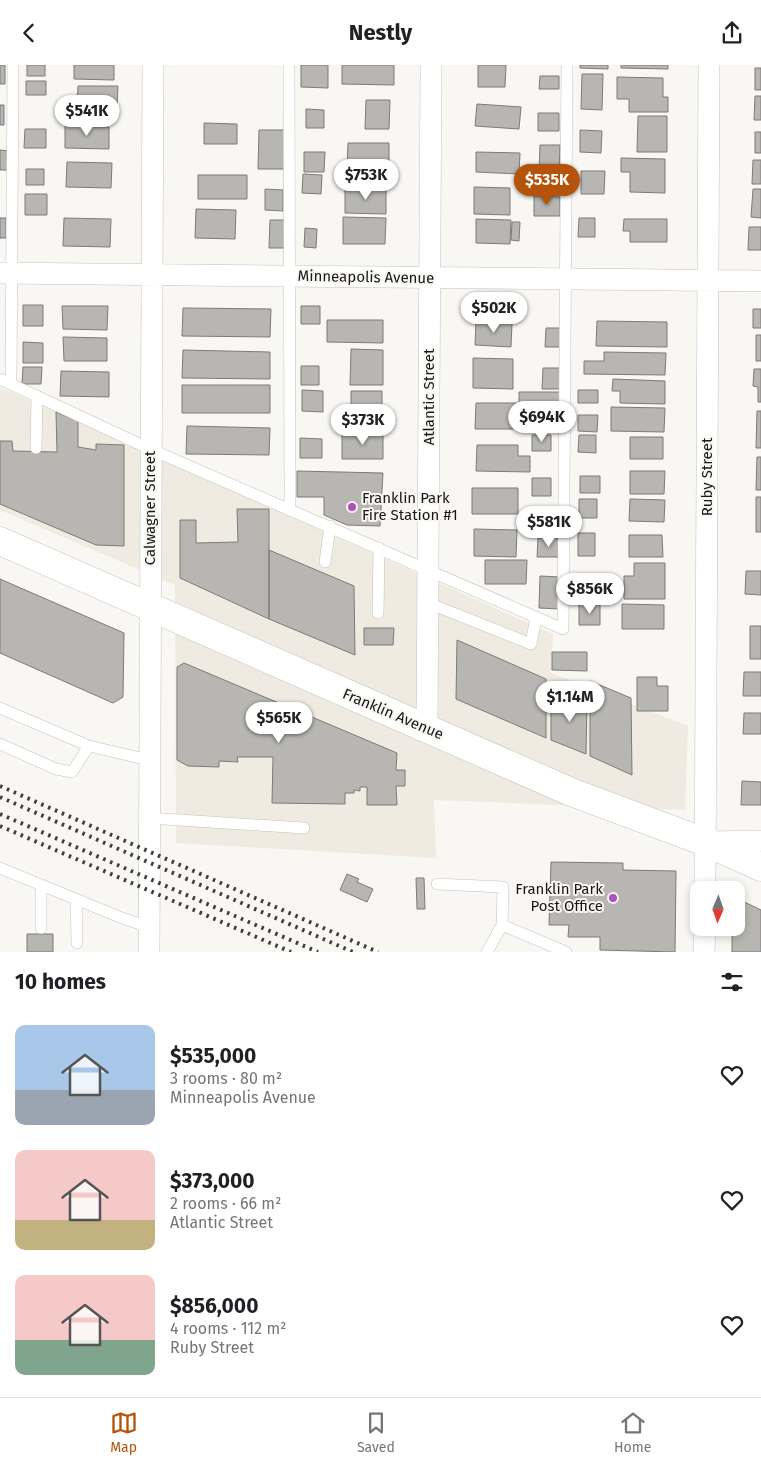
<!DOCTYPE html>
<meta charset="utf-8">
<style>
body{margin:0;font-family:"Fira Sans",sans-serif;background:#f6f6f6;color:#202124;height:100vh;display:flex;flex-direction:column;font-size:19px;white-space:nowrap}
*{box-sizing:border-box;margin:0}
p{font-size:16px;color:#757577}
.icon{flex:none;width:28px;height:28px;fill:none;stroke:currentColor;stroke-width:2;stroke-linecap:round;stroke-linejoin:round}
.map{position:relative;height:887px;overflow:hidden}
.drawer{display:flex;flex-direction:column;background:#fff;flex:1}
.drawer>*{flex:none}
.needle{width:32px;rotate:182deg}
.fabs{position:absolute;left:690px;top:816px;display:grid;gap:10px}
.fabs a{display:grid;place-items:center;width:55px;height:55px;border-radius:10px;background:#fff;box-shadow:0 2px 8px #0003;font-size:25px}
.price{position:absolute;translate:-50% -42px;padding:0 11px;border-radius:18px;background:#fff;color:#222;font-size:16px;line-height:32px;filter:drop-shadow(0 1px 2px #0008)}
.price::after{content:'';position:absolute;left:50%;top:30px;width:15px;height:11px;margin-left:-8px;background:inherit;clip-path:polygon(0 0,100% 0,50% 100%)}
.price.current{background:#b45309;color:#fff}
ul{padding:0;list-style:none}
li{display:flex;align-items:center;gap:15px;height:125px;padding:0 15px}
li span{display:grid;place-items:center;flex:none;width:140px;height:100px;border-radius:10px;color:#555}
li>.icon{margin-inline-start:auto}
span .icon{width:60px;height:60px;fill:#fffc;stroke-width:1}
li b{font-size:21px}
h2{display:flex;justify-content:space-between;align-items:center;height:60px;padding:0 15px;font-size:21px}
header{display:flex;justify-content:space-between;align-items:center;height:65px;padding:0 15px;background:#fff;font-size:22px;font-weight:700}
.menu{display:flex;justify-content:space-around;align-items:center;height:70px;border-top:1px solid #e0e0e0;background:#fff;font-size:14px;color:#757577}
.menu a{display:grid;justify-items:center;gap:2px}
.menu .current{color:#b45309}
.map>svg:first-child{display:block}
</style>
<header><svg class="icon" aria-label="back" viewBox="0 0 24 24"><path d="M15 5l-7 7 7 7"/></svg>Nestly<svg class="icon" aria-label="share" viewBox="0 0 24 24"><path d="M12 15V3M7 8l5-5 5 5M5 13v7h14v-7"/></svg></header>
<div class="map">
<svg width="761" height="887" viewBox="0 0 761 887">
<rect width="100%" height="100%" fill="#f8f7f3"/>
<path fill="#efebe0" d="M0 322 553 569 551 608 688 661 685 745 434 735 436 793 176 778 175 520 0 445Z"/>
<path fill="#b7b6b3" stroke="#7c7b78" d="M0 0H5V19H0Z
M27 0H45V11H27Z
M74 0H114V15L74 14Z
M301 0H328V23L301 22Z
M342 0H394V20L342 19Z
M478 0H506L505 22H478Z
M580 0H608V4L580 3Z
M621 0H668V4L621 3Z
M755 3H761V25H755Z
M582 9H603L602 45 581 44Z
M540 11H559V24H539Z
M617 12 663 13V32H668V47H629V34H617Z
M26 16H46V30H26Z
M78 21H118L117 41H77Z
M755 31H761V55H754Z
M366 35H390L389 64H365Z
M477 39 521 42 519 64 475 61Z
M0 40H4V60H0Z
M306 44 324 45V63H306Z
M538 48H559V66H538Z
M638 51H667V87H637Z
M204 58 237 59V79H204Z
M65 61 109 62V84L65 83Z
M25 64H46V83H24Z
M259 65H285V104H258Z
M580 65 602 66 601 88 580 87Z
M755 67H761V88H755Z
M348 78H389V104L347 103Z
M540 80H560L559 109 539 108Z
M0 85 9 86 8 105H0Z
M304 87H325L324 107H304Z
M476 87 520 88 519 109 476 107Z
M621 93 665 94V128L630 127V107H621Z
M753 95H761V119H752Z
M67 97 112 98 111 123 66 122Z
M26 104H44V120H26Z
M581 106H605L604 129H581Z
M303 109 322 110 321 129 302 128Z
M198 110H247V134H198Z
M474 122 510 123V150L474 149Z
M265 124 283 125V146L265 145Z
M345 124 386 125V149L345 148Z
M753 124H761V153L751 152Z
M25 129H47V150H25Z
M534 131 560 132V151H534Z
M196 144 236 145 235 174 195 173Z
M343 152 386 153 385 179H343Z
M0 153H6V173H0Z
M64 153 111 154 110 182 63 181Z
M579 153H595V172H578Z
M476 154 511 155 510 179 476 178Z
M624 154H667V177H630V166H623Z
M270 155H287L286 183H269Z
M512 157H520L519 176 511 175Z
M749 162H761V185H748Z
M305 163 317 164 316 183 304 182Z
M23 240H43V261H23Z
M62 241H108L107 265 63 264Z
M301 241H320V259H301Z
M183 243 271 244 270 272 182 271Z
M753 244H761V263H753Z
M327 255H383V278L327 277Z
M476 256 512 258 511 282 475 280Z
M597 256 667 257V282L596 281Z
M546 263H563V282H545Z
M756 270H761V296H756Z
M63 272 107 273V296H64Z
M23 277 43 278V298H23Z
M351 284 383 285V320H350Z
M183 285 270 287V314L182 313Z
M604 287 666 288 665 310 584 309V296H604Z
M473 293 513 294V324L473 323Z
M301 301H319V320H301Z
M23 302H42L41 319H22Z
M543 303H562V324H542Z
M754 304H761V337H758V322L753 321Z
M61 306 109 307V332L60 331Z
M613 314 665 316V339L620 338V326H612Z
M182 320H270V348H182Z
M302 325 323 326V347L302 346Z
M578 325H598V338H578Z
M351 326H382V365H351Z
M519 327H562L561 354H535L536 346 519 345Z
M476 338H518L517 364H475Z
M611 342 665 343 664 367 611 366Z
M757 346H761V383H756Z
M56 347 78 356V382L96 385V379L124 380V481L96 480 0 439V376H12L13 386 57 387Z
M578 350H598L597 367 578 366Z
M187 361 270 363 269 390 186 389Z
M342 368H383V394H342Z
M532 370H551V386H532Z
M579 370H596V388L578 387Z
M630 372H663V394H630Z
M300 373 322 374V393H300Z
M477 380H518V391H530V407L476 406Z
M757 392H761V425H756Z
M297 406 383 408 380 461 347 460 324 450V432H297Z
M630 406H665L664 429H630Z
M580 411H600V428H580Z
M532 413H551V431H532Z
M472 423H518V449H472Z
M756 432H761V467H756Z
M579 434H597V453H579Z
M630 434 665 435 664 457 629 456Z
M237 444H269V554L180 513V455H196V478L238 477Z
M474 464 517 465 516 492 474 491Z
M578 468H595V491H578Z
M629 470H662L663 492H629Z
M538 473 561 474V492H537Z
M269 485 354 521 355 590 269 554Z
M485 495H527L526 519H485Z
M634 498H665V534H624V511H634Z
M746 506H761V530L745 529Z
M540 511 560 512V544L539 543Z
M578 511H601V535H578Z
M0 514 124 568 123 632 113 638 0 588Z
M579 539H600V560H579Z
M622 539 664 540V564H622Z
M750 561H761V594H750Z
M364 563H394L393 580H364Z
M457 575 546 614V673L456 634Z
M552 587H587V606L552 605Z
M184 598 397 688 396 705H405V721H396L397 740H367V722H360V726L354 725V728H345V739L272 738 273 692H237L238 697 219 696V702L188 701 177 695V602Z
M744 607H761V631H743Z
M637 612H657V621H668V646H637Z
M590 616 631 633 632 710 590 691Z
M551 634H587L586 689 551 675Z
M744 648H761V669H743Z
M742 716 761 717V740H741Z
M551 797 623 798V805L676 806 675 887 600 885V872H568L569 860H549Z
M347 809 359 814 357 817 373 824 367 837 340 825Z
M416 813H424L425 844H417Z
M736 833 761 845V887H732V862H736Z
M27 869H53V887H27Z"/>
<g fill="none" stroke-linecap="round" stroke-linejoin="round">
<g stroke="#c3c2bf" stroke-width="12">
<path id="service" d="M289 0 290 444
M0 314 150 384 563 564 567 0
M11 319 13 0
M36 383 37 331
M325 497 330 461
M428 538 531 579 536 552
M378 548 379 483
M0 643 89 681
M0 679 56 704 72 707 89 681 149 695
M149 753 304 763
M0 803 122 853 149 862
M437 819 503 822 502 860 487 887
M41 820V863
M76 835 77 878
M502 860 566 887"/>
</g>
<g stroke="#c3c2bf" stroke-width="22">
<path id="minor" d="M0 208 761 216
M427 663 431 0
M710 777 761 776
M705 825 709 0
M149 887 153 0
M704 887 705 862"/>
</g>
<g stroke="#c3c2bf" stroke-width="29">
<path id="secondary" d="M0 476 571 727 705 777 761 802"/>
</g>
<use href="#service" stroke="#fff" stroke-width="11"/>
<use href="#minor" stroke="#fff" stroke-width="21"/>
<use href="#secondary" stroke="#fff" stroke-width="28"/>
<path stroke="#3f3e3d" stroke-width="4" stroke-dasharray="2.5 5" stroke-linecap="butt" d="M0 721 378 887
M0 732 353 887
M0 749 318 887
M0 761 291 887"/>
</g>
<g fill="#ad51bb" stroke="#f8f7f3" stroke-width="2">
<circle cx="352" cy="442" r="5"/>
<circle cx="613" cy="833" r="5"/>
</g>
<g text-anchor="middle" stroke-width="4" stroke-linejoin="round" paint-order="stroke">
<g font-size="15" fill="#181716" stroke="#f8f7f3">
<text transform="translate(366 212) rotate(1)" y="5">Minneapolis Avenue</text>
<text transform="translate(429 332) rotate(-90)" y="5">Atlantic Street</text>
<text transform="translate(707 412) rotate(-90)" y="5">Ruby Street</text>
<text transform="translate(150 443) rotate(-90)" y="5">Calwagner Street</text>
<text transform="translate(393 649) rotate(23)" y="5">Franklin Avenue</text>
</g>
<g font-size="15" fill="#181716" stroke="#f8f7f3" text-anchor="start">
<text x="362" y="438">Franklin Park<tspan x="362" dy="17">Fire Station #1</tspan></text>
<text x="603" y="829" text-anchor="end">Franklin Park<tspan x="603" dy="17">Post Office</tspan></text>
</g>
</g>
</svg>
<div class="fabs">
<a><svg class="needle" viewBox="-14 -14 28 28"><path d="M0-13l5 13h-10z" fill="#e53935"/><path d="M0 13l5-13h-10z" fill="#757577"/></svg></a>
</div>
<b class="price" style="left:87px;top:72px">$541K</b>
<b class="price" style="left:366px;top:136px">$753K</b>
<b class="price current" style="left:547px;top:141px">$535K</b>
<b class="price" style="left:494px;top:269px">$502K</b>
<b class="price" style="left:542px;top:378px">$694K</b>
<b class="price" style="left:363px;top:381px">$373K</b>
<b class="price" style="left:549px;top:483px">$581K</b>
<b class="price" style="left:590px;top:550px">$856K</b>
<b class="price" style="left:570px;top:658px">$1.14M</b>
<b class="price" style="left:279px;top:679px">$565K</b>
</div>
<section class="drawer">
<h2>10 homes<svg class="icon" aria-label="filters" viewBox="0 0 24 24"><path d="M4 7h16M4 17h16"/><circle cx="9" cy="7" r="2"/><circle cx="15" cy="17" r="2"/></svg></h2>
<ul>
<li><span style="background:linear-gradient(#a9c7e8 65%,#9aa5b1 0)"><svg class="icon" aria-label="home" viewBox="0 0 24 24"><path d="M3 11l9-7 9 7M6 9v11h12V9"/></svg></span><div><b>$535,000</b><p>3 rooms · 80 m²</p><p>Minneapolis Avenue</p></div><svg class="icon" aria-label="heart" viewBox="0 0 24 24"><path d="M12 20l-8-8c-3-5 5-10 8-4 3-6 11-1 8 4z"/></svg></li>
<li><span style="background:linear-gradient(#f6c9c9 70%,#c2b280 0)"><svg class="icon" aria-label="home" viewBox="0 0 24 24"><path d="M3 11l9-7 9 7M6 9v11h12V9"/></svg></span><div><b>$373,000</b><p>2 rooms · 66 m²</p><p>Atlantic Street</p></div><svg class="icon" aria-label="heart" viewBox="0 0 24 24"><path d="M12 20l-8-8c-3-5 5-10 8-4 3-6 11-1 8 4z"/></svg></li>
<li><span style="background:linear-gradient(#f6c9c9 65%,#7fa58c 0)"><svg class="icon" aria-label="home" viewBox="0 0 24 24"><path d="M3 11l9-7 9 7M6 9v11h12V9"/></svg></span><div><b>$856,000</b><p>4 rooms · 112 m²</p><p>Ruby Street</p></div><svg class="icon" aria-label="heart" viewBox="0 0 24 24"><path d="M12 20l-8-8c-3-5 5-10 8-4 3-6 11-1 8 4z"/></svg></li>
</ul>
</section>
<nav class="menu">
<a class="current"><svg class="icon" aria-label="map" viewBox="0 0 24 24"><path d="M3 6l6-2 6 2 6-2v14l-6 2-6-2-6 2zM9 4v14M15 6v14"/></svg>Map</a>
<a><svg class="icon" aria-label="saved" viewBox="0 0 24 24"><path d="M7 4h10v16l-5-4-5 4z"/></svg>Saved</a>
<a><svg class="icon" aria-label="home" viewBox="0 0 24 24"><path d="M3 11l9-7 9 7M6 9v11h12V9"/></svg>Home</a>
</nav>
